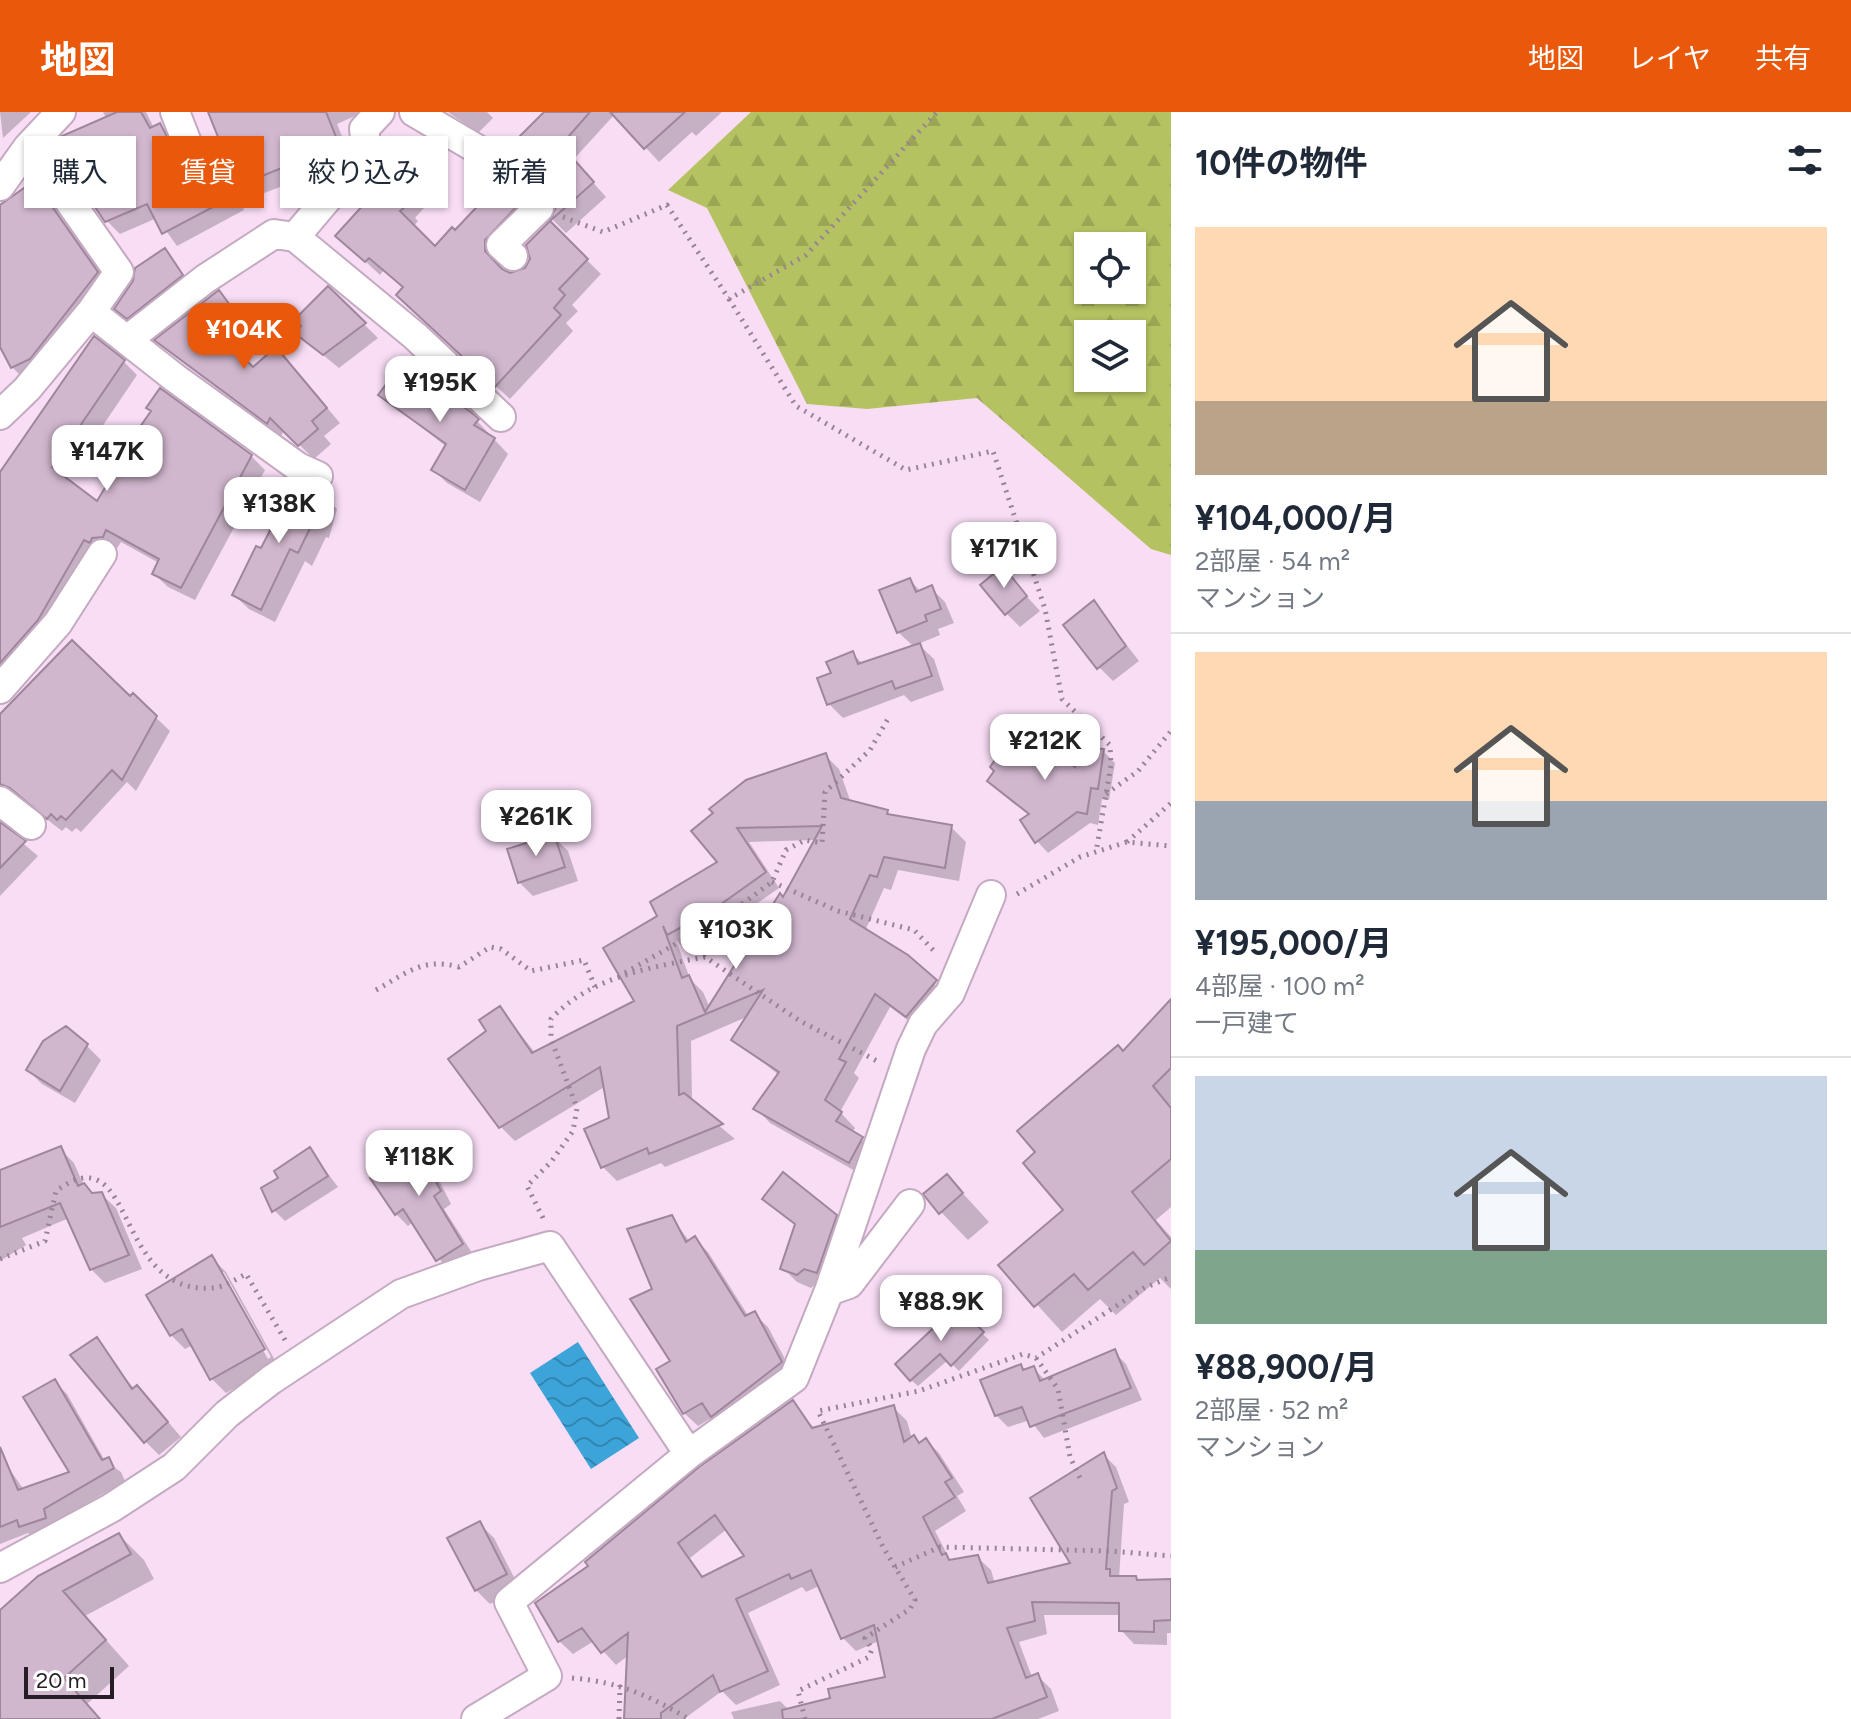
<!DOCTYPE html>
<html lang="ja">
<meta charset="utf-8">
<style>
body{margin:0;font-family:Figtree,"Noto Sans JP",sans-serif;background:#f6f6f7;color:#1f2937;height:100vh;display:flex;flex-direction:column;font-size:30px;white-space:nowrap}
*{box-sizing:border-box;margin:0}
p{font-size:26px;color:#747a83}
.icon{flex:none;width:44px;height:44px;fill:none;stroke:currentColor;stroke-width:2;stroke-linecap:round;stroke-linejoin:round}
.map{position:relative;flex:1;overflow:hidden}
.side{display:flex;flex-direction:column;background:#fff;width:680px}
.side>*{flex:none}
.banner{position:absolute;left:24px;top:24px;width:760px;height:72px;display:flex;gap:16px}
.fabs{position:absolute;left:1074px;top:120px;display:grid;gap:16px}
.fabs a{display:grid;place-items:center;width:72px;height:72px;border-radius:0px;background:#fff;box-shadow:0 2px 6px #0004;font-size:40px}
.scale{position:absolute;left:24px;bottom:20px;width:90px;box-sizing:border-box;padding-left:8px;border:4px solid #271d26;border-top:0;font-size:22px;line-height:28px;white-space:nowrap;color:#271d26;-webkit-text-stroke:6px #fff;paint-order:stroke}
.price{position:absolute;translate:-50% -68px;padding:0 18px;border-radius:16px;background:#fff;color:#222;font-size:26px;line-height:52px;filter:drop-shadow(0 2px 4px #0008)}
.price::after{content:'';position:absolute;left:50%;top:48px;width:24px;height:18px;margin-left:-12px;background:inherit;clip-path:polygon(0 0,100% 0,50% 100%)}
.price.on{background:#ea580c;color:#fff}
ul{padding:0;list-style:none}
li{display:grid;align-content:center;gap:16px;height:424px;padding:0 24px}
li+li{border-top:2px solid #e0e1e3}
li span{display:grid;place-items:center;height:248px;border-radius:0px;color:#555}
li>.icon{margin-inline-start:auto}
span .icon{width:144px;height:144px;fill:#fffc;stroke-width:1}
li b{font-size:34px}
h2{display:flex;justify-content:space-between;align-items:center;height:96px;padding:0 24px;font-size:34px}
.tag{padding:0 28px;border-radius:0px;background:#fff;box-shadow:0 2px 6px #0004;font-size:28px;line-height:72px}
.tag.on{background:#ea580c;color:#fff}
header{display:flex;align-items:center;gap:48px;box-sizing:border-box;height:112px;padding:0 40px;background:#ea580c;color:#fff}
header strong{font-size:38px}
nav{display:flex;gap:44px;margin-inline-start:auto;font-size:28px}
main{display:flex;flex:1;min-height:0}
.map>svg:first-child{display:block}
</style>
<header>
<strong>地図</strong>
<nav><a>地図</a><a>レイヤ</a><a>共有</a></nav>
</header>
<main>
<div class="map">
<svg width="1171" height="1607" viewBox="0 0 1171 1607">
<defs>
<pattern id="forest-firs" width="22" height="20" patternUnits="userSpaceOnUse" patternTransform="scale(2)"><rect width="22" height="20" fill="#b4c261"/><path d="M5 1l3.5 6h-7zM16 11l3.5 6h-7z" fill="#9ba654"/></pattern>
<pattern id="water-waves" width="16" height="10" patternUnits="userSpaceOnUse" patternTransform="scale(2)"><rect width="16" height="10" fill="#3da4da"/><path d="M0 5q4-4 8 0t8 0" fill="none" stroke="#3385b1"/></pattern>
</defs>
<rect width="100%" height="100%" fill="#f8ddf5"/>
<path fill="url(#forest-firs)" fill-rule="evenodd" d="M751 0H1171V443L1151 437 977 286 867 297 807 292 707 96 668 78ZM1088 134H1132V178H1088ZM1088 222H1132V266H1088Z"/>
<path fill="url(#water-waves)" d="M578 1230 639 1326 591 1357 530 1261Z"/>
<path fill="#0003" fill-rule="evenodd" d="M0 0H31L3 26Z
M103 0H146L154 16 160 13 173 26 186 52 225 37 210 0H364L337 12 350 44 328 52 329 56 241 90 244 98 177 134 157 106 120 122 106 108 67 39 62 27 107 7Z
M448 0H487L493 6 478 21Z
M547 0H722L696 24 692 20 659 50 615 2 573 48 606 85 566 121 553 108 558 96 555 69 520 41Z
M407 31 448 69 415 106 418 109 413 115 435 137 520 85 535 99 498 142V155L510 163 526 158 550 112 601 162 572 193 578 199 566 211 573 219 510 287 412 197 405 176 384 158 380 163 352 137Z
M34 72 48 85 111 175 26 269 12 255 0 231V107Z
M164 138 196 178 131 210 117 196Z
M328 177 378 226 339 256 296 221Z
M219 181 247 215 225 231 253 258 290 252 340 311 324 324 331 332 314 347 284 318 281 324 157 228Z
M123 249 137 263 66 368 98 392 251 344 265 358 195 488 168 475 154 462 159 451 121 430 116 438 106 439 0 581V363Z
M403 252 477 309 508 342 480 390 447 371 433 357 447 335 380 283Z
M323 383 337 397 329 426 326 425 312 454 305 449 275 510 249 497 234 483Z
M1002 457 1040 499 1020 515 1006 501Z
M910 468 921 480 931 476 945 490 954 511 938 517 940 523 918 532 934 547 944 578 911 590 904 583 843 606 829 592 834 562 852 541 864 553 914 535 898 520Z
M1094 491 1139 549 1113 569 1099 555Z
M133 584 170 619 136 679 127 670 81 720 76 716 72 720 66 715 62 719 18 685 0 693V602Z
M1103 639 1115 651 1109 688 1102 687 1098 713 1090 711 1048 741 1037 729 1077 658Z
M825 643 839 657 851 691 887 700 893 705 951 715 966 730 959 769 898 758 891 778 884 776 865 819 950 884 921 918 890 895 854 961 859 966 840 1000 855 1016 852 1020 877 1041 864 1064 770 1011 756 996 779 963 734 928 749 904 691 929 692 991 735 1027 665 1055 661 1051 617 1069 603 1055 612 1007 606 974 515 1029 500 1014 489 919 500 896 536 942 637 889 660 805 720 750 694 719ZM816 728 784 788 710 896 703 880 690 867 676 828 683 836 725 814 779 776 749 730Z
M0 712 38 744 0 784Z
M554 725 568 739 578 769 533 784 519 770Z
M1171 898V1095L1156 1108 1171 1125V1177L1160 1166 1116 1203 1100 1187 1062 1220 1001 1153 1065 1098 1124 942Z
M87 934 101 948 75 991 42 972 28 958Z
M434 1030 456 1060 440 1070 451 1092 444 1097 474 1144 449 1160 413 1110 408 1114 396 1102Z
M60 1037 74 1051 84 1074 94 1083 101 1082 116 1096 142 1157 105 1171 91 1157 69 1106 22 1126 26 1133 0 1149V1060Z
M310 1038 338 1075 285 1109 274 1098 281 1067Z
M947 1064 989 1110 968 1128 941 1100Z
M765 1086 836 1104 850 1118 819 1170 811 1176 797 1170 783 1156 796 1114Z
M671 1105 690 1130 695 1127 708 1140 749 1205 754 1202 768 1215 794 1264 725 1317 713 1305 698 1314 684 1301 655 1178Z
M212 1146 226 1160 277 1252 226 1281 212 1267 193 1233 185 1237 171 1223ZM219 1160H224L271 1245 268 1247Z
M957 1197 989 1228 959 1259 948 1248 918 1274 911 1268Z
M96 1228 135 1278 151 1290 181 1325 159 1343 145 1329Z
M1114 1240 1126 1252 1142 1288 1044 1326 1030 1308 1008 1315 996 1303 1020 1255 1025 1259 1033 1256 1046 1269Z
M55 1270 67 1282 105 1349 121 1360 125 1369 55 1410 58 1418 34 1426 28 1421 0 1432V1358L8 1355 24 1378 72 1361Z
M792 1291 815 1317 893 1295 907 1309 912 1327 920 1332 926 1328 939 1341 964 1380 957 1384 966 1399 935 1419 949 1446 952 1450 977 1445 991 1458 995 1472 1073 1452 1103 1342 1116 1355 1129 1390 1124 1392 1119 1466 1139 1470 1171 1469V1521H1167V1533L1134 1532 1121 1518V1503H1044L1047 1522 1019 1530 1032 1565 1037 1563 1051 1577 1059 1599 1038 1607H734L731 1600 780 1589 789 1598 832 1588 888 1566 879 1529 856 1539 843 1526 819 1474 806 1480 802 1475 748 1501 780 1573 736 1593 722 1579 684 1607H626L629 1543 616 1553 594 1529 573 1542 559 1529 591 1454ZM727 1417 747 1445 704 1466 690 1446Z
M480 1412 494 1426 520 1477 490 1492 476 1478Z
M119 1423 144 1448 154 1467 85 1504 129 1554 87 1592 101 1607H5L0 1601V1501Z"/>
<path fill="#d1b7ce" stroke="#9f869c" stroke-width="2" fill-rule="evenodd" d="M117 0H141L150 16 160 11 181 52 222 35 208 0H326L338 30 316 39 317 42 229 77 232 85 162 122 147 92 105 110 59 41 65 38 62 24Z
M544 0H590L561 33 594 70 550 109 556 95 553 65 517 41 522 36 515 29Z
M610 0H685L644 37Z
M407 28 435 54 402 91 406 94 400 99 435 134 452 115 455 118 488 83 482 78 493 66 521 83 522 89 485 128V139L502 157 510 161 525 156 530 147 526 133 550 109 588 147 559 177 565 183 554 196 561 203 495 275 396 183 403 175 369 146 365 150 335 124 386 68 378 60Z
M34 69 98 160 30 247 11 256 0 235V93Z
M165 136 183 163 127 207 114 197 133 169 135 156Z
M328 174 366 211 323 243 293 220 301 214 295 207Z
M219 178 235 200 213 216 253 255 276 235 327 296 312 309 318 317 298 334 270 306 267 312 154 228Z
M94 224 125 248 52 355 97 389 124 344 121 342 151 299 146 296 160 276 252 343 181 476 152 462 159 447 106 418 103 425 92 426 90 431 84 428 38 508 0 551V360Z
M403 250 472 301 479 307 474 313 495 326 465 378 431 358 446 332 378 283Z
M294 372 324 381 316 413 312 412 298 441 290 437 261 498 232 483 256 434 261 436Z
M1003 454 1027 484 1005 503 980 473Z
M910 466 916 480 932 473 941 497 925 503 927 509 897 521 879 478Z
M1094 488 1126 534 1097 557 1063 513Z
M72 528 130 584 133 581 157 604 122 668 112 658 66 708 61 704 57 708 51 702 47 707 10 676 0 672V602Z
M920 531 932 564 895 577 892 569 827 593 817 566 831 561 826 550 853 539 858 552Z
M1019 614 1075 655 1079 634 1104 637 1098 677 1091 676 1087 702 1077 700 1035 731 1020 708 1029 702 987 669 994 659 990 655Z
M826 641 841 686 888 698 887 702 952 713 945 756 884 745 877 765 870 763 850 807 908 843 937 868 906 905 875 882 839 947 846 950 825 988 842 1000 836 1009 863 1025 849 1051 753 997 779 960 731 928 763 878 677 914 679 983 684 981 723 1012 649 1042 647 1036 601 1056 584 1017 609 1006 600 955 499 1016 448 947 486 919 479 908 500 894 532 941 634 889 603 836 657 804 650 790 717 750 691 719 713 701 709 697 746 668ZM822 714 783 785 780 781 705 900 689 863 682 866 663 814 667 823 710 800 766 760 737 716Z
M0 710 26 729 0 756Z
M554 722 565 755 518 771 507 737Z
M1171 887V956L1153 974 1171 996V1047L1132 1080 1171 1129 1144 1153 1133 1140 1088 1178 1074 1162 1034 1195 998 1153 1063 1098 1023 1051 1035 1040 1017 1019 1118 933 1123 939Z
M66 914 88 932 60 979 26 958 43 929Z
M434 1028 445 1048 429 1057 441 1079 434 1084 463 1132 436 1149 403 1097 395 1103 370 1066Z
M61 1034 78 1074 84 1071 92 1081 102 1080 129 1143 90 1158 60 1091 0 1115V1058Z
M310 1035 328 1064 272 1100 261 1076 278 1066 274 1059Z
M783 1060 837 1103 817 1161 804 1157 797 1163 780 1157 795 1112 762 1087Z
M947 1062 963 1081 939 1102 923 1082Z
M672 1103 686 1130 695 1124 745 1204 755 1199 782 1250 711 1305 702 1291 683 1302 656 1257 670 1249 630 1187 652 1177 627 1117Z
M212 1143 265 1237 210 1268 182 1217 170 1224 146 1183Z
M957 1194 984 1220 951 1254 940 1242 910 1269 895 1252Z
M97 1225 132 1277 137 1273 168 1310 144 1331 70 1243Z
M1115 1237 1131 1276 1030 1315 1022 1295 995 1304 980 1268 1021 1252 1023 1258 1034 1254 1040 1269Z
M55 1267 102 1348 109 1345 114 1356 44 1397 46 1406 19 1415 17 1408 0 1415V1335L18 1378 69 1360 23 1285Z
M793 1288 812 1316 894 1293 904 1330 914 1323 919 1331 926 1326 952 1366 945 1370 955 1385 923 1405 942 1443 946 1441 949 1448 978 1443 988 1471 1070 1451 1030 1386 1104 1340 1117 1376 1112 1379 1106 1457H1110V1464H1136L1137 1468 1171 1467V1508L1154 1509V1520L1119 1519V1491L1032 1490 1035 1509 1007 1516 1026 1566 1038 1561 1047 1585 992 1607H783L782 1598 830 1586 828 1577 885 1565 874 1513 841 1527 811 1458 791 1467 789 1462 736 1487 768 1559 720 1580 713 1563 661 1601V1607H624L628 1521 601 1541 582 1516 558 1530 535 1491 588 1454 585 1450 699 1355ZM715 1403 744 1444 702 1465 678 1431Z
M480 1409 507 1462 475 1479 447 1426Z
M119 1421 131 1442 63 1479 106 1528 64 1566 100 1607H0V1498L38 1464Z"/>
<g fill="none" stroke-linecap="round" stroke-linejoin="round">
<g stroke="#c4aac0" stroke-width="32">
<path id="street" d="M175 0 186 28
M414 0 538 73 539 96 501 133 513 144
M30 33 119 160 91 200
M0 74 28 35 61 0
M295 125 367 40 364 17 380 0
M127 228 205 167 274 122 295 125 415 224 501 305
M0 303 27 277 91 200 175 266 298 355 318 364
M0 577 58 511 102 442
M0 689 31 713
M829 1179 849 1172 910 1092
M0 1456 111 1396 174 1355 227 1302 271 1268 401 1182 478 1154 550 1134 689 1342
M476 1607 547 1564 509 1490 689 1342 794 1266 829 1179 911 937 923 912 950 881 991 783"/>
</g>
<path stroke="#988495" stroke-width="5" stroke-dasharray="2 6" stroke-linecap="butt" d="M563 105 603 120 667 93 729 187 806 143 937 0
M729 187 796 294 906 358 993 339 1045 497 1062 587 1110 633 1111 653 1096 740
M1106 682 1138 659 1171 619
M1127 730 1171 691
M772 770 838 799 914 818 937 842
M1017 782 1080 745 1127 730 1171 734
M625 861 731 800 772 770 786 738 805 728 822 731 825 680 870 638 889 605
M376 878C407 861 423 845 459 855L490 835 501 837 531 859 584 848 595 875
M543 1106 527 1074 551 1050 573 1019 577 996 551 927V907C589 865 652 855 705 845L800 909 879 950
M0 1147 45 1129 56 1079C137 1019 112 1183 212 1176 223 1176 236 1167 246 1162L285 1228
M1036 1246 1058 1277 1070 1345 1081 1368
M895 1455 940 1435 1110 1439 1171 1444
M572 1566C619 1570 648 1583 689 1607
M619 1607 620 1573
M805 1607 798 1579 869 1545 872 1537 865 1526 910 1497 915 1488 883 1435 818 1299 919 1279 1023 1242 1036 1246 1144 1176 1171 1165"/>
<use href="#street" stroke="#fff" stroke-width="28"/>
</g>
</svg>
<div class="fabs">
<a><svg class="icon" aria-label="locate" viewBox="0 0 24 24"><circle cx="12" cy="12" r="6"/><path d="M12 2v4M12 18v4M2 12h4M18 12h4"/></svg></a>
<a><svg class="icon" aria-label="layers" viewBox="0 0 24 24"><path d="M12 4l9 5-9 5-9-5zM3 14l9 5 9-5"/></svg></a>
</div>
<div class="scale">20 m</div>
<b class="price on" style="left:244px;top:259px">¥104K</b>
<b class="price" style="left:440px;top:312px">¥195K</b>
<b class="price" style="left:107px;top:381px">¥147K</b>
<b class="price" style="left:279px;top:433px">¥138K</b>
<b class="price" style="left:1004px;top:478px">¥171K</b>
<b class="price" style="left:1045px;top:670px">¥212K</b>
<b class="price" style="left:536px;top:746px">¥261K</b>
<b class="price" style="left:736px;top:859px">¥103K</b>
<b class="price" style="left:419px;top:1086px">¥118K</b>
<b class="price" style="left:941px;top:1231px">¥88.9K</b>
<div class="banner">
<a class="tag">購入</a>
<a class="tag on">賃貸</a>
<a class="tag">絞り込み</a>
<a class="tag">新着</a>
</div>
</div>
<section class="side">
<h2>10件の物件<svg class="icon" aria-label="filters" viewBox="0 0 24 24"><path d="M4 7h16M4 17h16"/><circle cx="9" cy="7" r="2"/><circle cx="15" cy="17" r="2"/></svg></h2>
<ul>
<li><span style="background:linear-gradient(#ffd9b3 70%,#b9a48a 0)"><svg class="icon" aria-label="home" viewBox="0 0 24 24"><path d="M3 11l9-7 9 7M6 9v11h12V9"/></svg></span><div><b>¥104,000/月</b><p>2部屋 · 54 m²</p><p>マンション</p></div></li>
<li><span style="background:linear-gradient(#ffd9b3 60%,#9aa5b1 0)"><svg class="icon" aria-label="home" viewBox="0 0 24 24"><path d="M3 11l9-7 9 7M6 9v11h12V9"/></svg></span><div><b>¥195,000/月</b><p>4部屋 · 100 m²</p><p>一戸建て</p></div></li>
<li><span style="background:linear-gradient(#c9d6e8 70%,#7fa58c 0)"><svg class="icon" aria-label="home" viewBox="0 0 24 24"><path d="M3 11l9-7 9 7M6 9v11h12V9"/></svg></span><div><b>¥88,900/月</b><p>2部屋 · 52 m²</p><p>マンション</p></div></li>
</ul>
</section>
</main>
